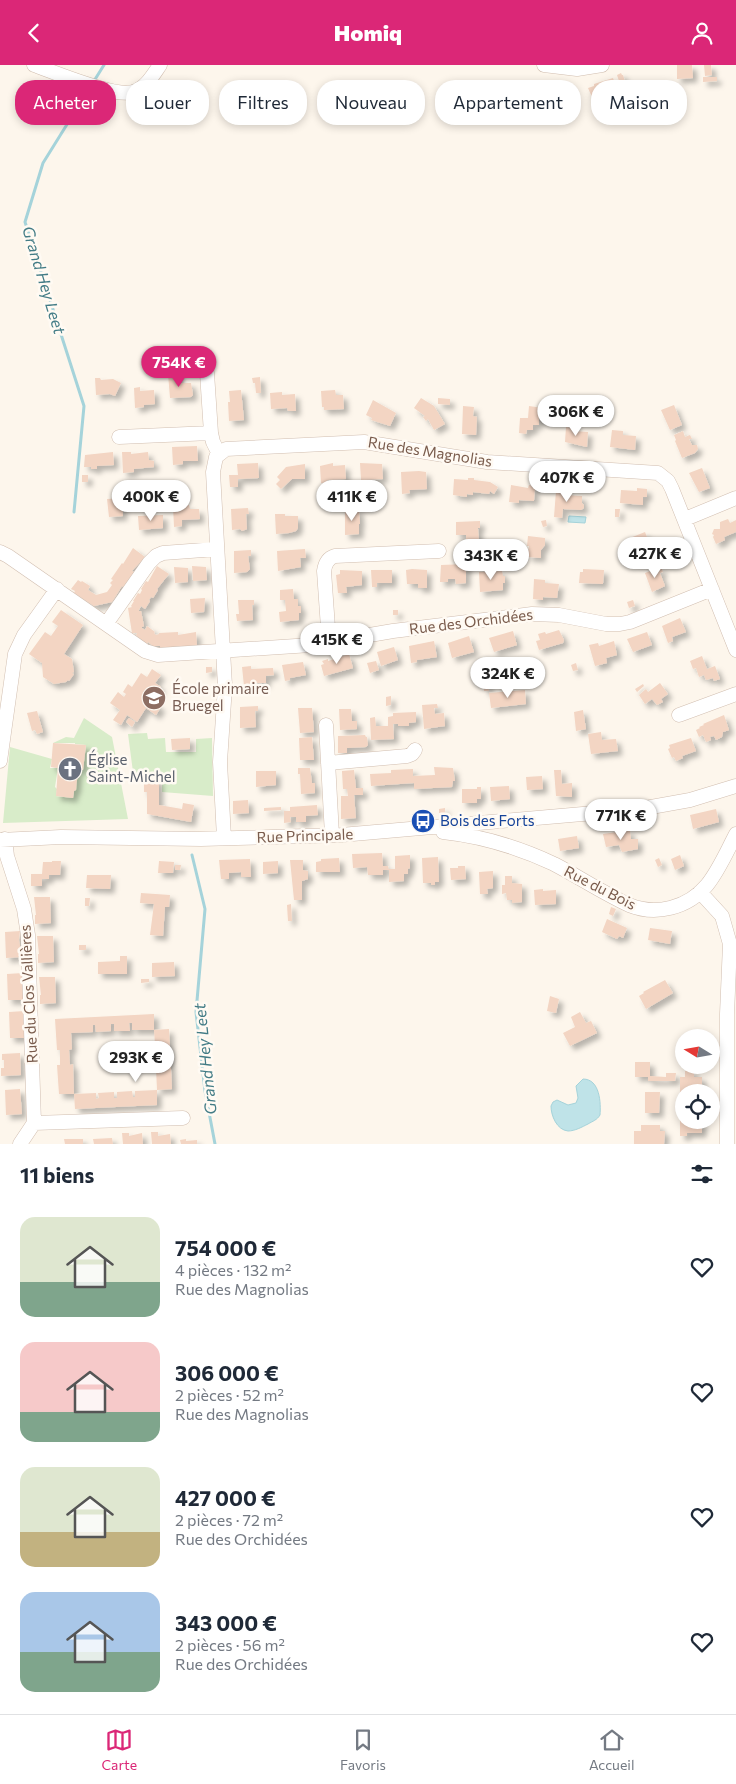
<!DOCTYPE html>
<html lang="fr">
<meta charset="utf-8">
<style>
body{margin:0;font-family:Commissioner,sans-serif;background:#f6f6f7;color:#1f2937;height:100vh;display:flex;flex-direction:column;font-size:19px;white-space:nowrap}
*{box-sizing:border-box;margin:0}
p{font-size:16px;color:#747a83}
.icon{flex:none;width:28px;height:28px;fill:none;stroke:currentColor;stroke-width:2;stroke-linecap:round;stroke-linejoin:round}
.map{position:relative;height:1079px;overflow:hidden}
.details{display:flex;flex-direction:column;background:#fff;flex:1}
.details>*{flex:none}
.banner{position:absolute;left:15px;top:15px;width:706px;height:45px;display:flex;gap:10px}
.needle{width:32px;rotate:281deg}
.tools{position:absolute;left:675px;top:964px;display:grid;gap:10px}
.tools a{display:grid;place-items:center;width:45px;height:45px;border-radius:50%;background:#fff;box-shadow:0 2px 8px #0003;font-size:25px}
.price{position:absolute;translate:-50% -42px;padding:0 11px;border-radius:18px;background:#fff;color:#222;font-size:16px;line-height:32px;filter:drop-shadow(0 1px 2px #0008)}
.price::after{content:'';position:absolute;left:50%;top:30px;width:15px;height:11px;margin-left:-8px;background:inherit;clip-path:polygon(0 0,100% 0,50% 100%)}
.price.active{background:#db2777;color:#fff}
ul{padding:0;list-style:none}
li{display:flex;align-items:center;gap:15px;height:125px;padding:0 20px}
li span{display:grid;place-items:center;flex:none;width:140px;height:100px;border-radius:15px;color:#555}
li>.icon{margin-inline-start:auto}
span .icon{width:60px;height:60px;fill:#fffc;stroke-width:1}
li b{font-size:21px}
h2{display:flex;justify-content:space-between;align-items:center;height:60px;padding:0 20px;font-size:21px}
.chip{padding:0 18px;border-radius:20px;background:#fff;box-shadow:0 2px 8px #0003;font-size:18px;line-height:45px}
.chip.active{background:#db2777;color:#fff}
header{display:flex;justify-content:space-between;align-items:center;height:65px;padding:0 20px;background:#db2777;color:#fff;font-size:22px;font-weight:800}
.menu{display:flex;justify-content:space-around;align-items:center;height:70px;border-top:1px solid #e0e1e3;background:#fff;font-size:14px;color:#747a83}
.menu a{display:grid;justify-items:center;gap:2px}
.menu .active{color:#db2777}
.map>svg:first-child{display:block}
</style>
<header><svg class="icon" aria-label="back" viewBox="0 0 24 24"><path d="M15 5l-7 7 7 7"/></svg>Homiq<svg class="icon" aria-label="person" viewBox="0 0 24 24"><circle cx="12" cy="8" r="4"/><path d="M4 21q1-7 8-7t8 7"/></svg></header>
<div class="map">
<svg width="736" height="1079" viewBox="0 0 736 1079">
<defs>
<filter id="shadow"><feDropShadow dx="4.5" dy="4.5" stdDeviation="2.5" flood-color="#0004"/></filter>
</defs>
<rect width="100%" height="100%" fill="#fdf6ec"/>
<path fill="#d8ecc9" d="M84 653 112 672 128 754 3 758 10 682 52 694 50 703H58L55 722 57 724 56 731 73 733 78 705H83L86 680 75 679V678H53L66 672 74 673Z
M147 668 148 674 165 673 166 687H196V674L212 673 213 731 162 727V711H146L133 707 128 669Z"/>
<path fill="#bfe3e8" stroke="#a5d3da" d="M569 451 586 452 585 458 568 457Z
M583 1014C600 1014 601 1038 600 1050 597 1055 593 1056 588 1059 582 1062 575 1066 568 1066 557 1065 551 1051 551 1041L553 1037 557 1035 568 1040 576 1038 578 1033 576 1021Z"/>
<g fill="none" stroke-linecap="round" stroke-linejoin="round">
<path stroke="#a5d3da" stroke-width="3" d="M94 16 104 0
M74 447 84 341 25 157 43 98 89 24
M192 790 205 844 196 947 205 1026 215 1079"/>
</g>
<path fill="#f3d5c3" filter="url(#shadow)" d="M677 0H692L693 13 677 14Z
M704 0H711L712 10 705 11Z
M621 8 622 10H623L626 20 621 22 617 10Z
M703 12H717V16L703 17Z
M613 13 617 24 592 32 588 23 594 21V19Z
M569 20 570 30H557V21Z
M168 309H179V318H191L193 330 191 332 170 333Z
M260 312 261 328H256L255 318H253L252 313Z
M95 313H100L101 315 113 314 121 318 115 331 110 329 96 330Z
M140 322V326L154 325 155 339 144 340V342L135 343 134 323Z
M241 325 244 355 229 356 228 337H230L229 326Z
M335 325 336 330H343L344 344 324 345V342H322L321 326Z
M282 327V330L295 329 296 346H288L287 343 271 344 270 328Z
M421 333 434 341 445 359 434 365 428 354 426 356 423 352 425 351 414 343Z
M438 333 450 334V340L438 339Z
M373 335 396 348 390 361 371 355 372 353 366 350Z
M674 340 682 360 670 365 661 345Z
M463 341 474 342 473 351 477 352 476 370 462 369Z
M529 341 543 343 542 353H539V360H533V365H527L526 369 519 368 520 353H528Z
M566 362 573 363V366L588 367 587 382 565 377Z
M612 365 623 366V370L636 371 635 385 610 382Z
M683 366 685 372 690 370 692 374H689L692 380H697L698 384 695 388 682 393 675 376 676 375 674 370Z
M197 381 198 396H183V399L173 400 172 382Z
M113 387 114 400 97 401V404H91V402H84L85 390Z
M122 387H131V389L148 387 149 395 154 396V402L134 404V407L123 408Z
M258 398 259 413 238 414V422H230L229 410H238L237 399Z
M333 398V401L345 400 346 414 327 415 328 418H321L320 401Z
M360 398 382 399 383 414 361 415Z
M305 399V414H292L281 424 276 419 280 415 277 412 286 402Z
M702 403 710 423 699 427 689 408Z
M419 406 426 407 427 424 409 425 410 428 402 429 401 407Z
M82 410H88V417H82Z
M468 413H474V415L490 417 498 422 494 429 490 426 489 429 473 427V430L467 429V432L453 430 454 414 468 415Z
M511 420 528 423 529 420 535 421 534 436 519 435V438L509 437Z
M637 423 647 424V432H643V440L620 438 621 425 637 426Z
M556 426 564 427V430L582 431V438L584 440V443L581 445 563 444 562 453 554 452Z
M122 433 123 451 109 452 107 434Z
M189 440 190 444H199L200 454 182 455V461L174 462 173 441Z
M248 443 249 449H246L247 464 242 466 240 464 232 465 231 444Z
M359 444 360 459H359V469L345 470V445Z
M615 444H620L619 452H615Z
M275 449H285V451H298V463L296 466 289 468 276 469Z
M163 450V463L139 465 138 451Z
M728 454 730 458 736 455V467L724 472 725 475 716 479 713 472 714 470 712 469 714 464H720V457Z
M546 455 547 461 543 462 541 456Z
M480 456V463H478L479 477H475V484H466V470H456V457Z
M645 467 647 472 644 473 652 493 638 498 635 492 631 490 625 475Z
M528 471 545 473V480L541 485V493L527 492 529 481H527Z
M133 483 145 492 132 506 134 507 123 522 122 521 112 537 94 541 74 528 75 526 71 524 78 515 81 517 82 516 90 521 88 525 96 530 107 527 112 520 110 518 113 515 111 514 122 498 123 499Z
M305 484 306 493H300L301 502 278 506 277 486Z
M251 485V491H248L250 504 247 507 234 508V486Z
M466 499 468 505 466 506V518L456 519 455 514H448V517H440L441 500Z
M157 501 169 509 157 524 158 525 153 533 151 532 149 535 150 536 145 544 141 541 139 545V546H141L144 561 142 562V563L145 565 147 561 155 567 154 568 156 570 159 569V568L178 567V570L196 567 197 581H179L160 583V581H153L148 577 147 579 139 573 136 570 137 568H132L128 543 132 542 131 541 134 536H133L138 528 140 529 142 525 141 524 146 516 148 517Z
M192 501 206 502 207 515 193 516Z
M174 502 188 503V517L175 518Z
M661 502 663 507 660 508 665 521 652 527 645 508Z
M412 504 427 505V523H418V519H407L406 505Z
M583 504 604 505 603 519 579 518 580 507H583Z
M340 505 362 506V520L346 522 347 528H338L336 510 340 509Z
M371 505H392V518H377V522H372Z
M502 506 503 511H505V518H503V525L480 527 479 507Z
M534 514 545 515V518L559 519 557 533 543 532V535L533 534Z
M293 524 294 534H298V541H301V548H299V555L280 557 279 547 286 546 285 535H280V525Z
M205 533 204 547 191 548 190 534Z
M238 535H254V540H252L253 555 237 556 236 549H239Z
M633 535 635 541 629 543 627 537Z
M61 545 83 560 64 589 72 594 74 607 72 608 74 609 69 616 68 615 66 617 54 619 43 612 42 598 29 589 45 567 51 571 58 561 52 557Z
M393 545H398V550H393Z
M680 553 686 567 672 572 673 576 668 578 662 561Z
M559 565 564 575 563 578 539 585 536 576 540 575 538 569 545 567 546 569Z
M513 566 517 580 494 587 489 573Z
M647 567 652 580 633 587 627 574Z
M469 571 474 587 452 593 448 578Z
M434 576 437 592 417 595V597L411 598 409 581Z
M614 576 617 590 606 593 607 598 595 601 589 580 598 578 599 581Z
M394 582 398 595 381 601 377 587Z
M349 589 353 603 324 611 321 600 324 599 322 596 328 594V596Z
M702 591 707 604 715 601 720 614 714 616 713 613 706 615 704 610 699 612 696 603 693 604 690 596Z
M376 596 379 605 370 608 367 598Z
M303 597 306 610 290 613V615L285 616 282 600Z
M576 598 578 605 573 606 571 600Z
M531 599 534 602 530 606 527 603Z
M251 601V604L273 603 274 610 266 611V618H250V621H244L242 602Z
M206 602H212V607L206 608Z
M152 604 161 610 155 618 161 622 152 636 161 642 156 650 146 643 137 657 127 650 121 660 113 655 120 645 110 638 118 627 124 632 126 629 123 627 128 619 132 622 141 608 147 612Z
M660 618 668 629 661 634 663 637 657 640 652 634 645 639 639 630 646 624 648 627Z
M483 619H488L489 626H484Z
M643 619 644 621 637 627 635 624Z
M525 625 526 639 491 643 489 628Z
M391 631V640L386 641V632Z
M437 639 438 643H434L435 649 444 648 445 661 424 664 422 640Z
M258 641V646H255L256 662 240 663V642Z
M298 643H312L314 667 300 668Z
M339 644H351L352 656H357V664L340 665Z
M583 645 586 664 576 666 574 647Z
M37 646 43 667 37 669 35 665 32 666 27 648Z
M416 647V657L409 658V661H398V659H393L394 674 371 675 370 653 375 652 376 661H388V652L393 651V648Z
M724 650 729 665 723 667 722 672 716 675 714 671 710 672 711 675 706 677 703 670 699 672 696 665 700 663 699 662 704 660 703 659Z
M129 653 135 657 132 662 126 657Z
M601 667 602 675 616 674 618 686 591 689 588 669Z
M365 670 366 672H367L368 680 366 682 347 683V688H338V671Z
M312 672 314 695H300L299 673Z
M190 673V684L172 685 171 674Z
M691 673 696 686 682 691 683 693 676 696 674 692 672 693 668 684 670 683 669 680Z
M53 678 86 680 83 705H78L76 725 74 726 73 733 56 731 58 703 51 702Z
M434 702 453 703 455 716H453L452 722 414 724V718L371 721 370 709 391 708V705L413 704V711L435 710Z
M298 703H310L312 718H315V728L301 729 300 709H298Z
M354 705 356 723H363V730H354L356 753 341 754V731H348L347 724H343L342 707V706Z
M554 705H561L562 719 572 718V732L556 731Z
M256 706H276V720L256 722Z
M542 711 543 724 527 725 526 712Z
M144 713 159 714V740L182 744 183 738 194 740 191 757 147 749V727H144Z
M509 721 510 734 491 736 490 722Z
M477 722H481V734H477V738H462V724H477Z
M248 735 249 748 233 749V736Z
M317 740 318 750 306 751V757H296V752H290L291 757 284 758V746H290V742Z
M281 742V745L264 746V743Z
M445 743V748H439V744Z
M716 744 719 757 693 764 690 750Z
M630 765 631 774H638V784L622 787 619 780 606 782 603 769Z
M577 771 579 783 560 786 558 774Z
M382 788 383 801H388L389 805H383V810H368L367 802 353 803 352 789Z
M410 790V803L408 804V809H404V816L389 817V804H395V791Z
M680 790 684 801 675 805 671 794Z
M438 792 439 817H435V820H431V818H423L422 793Z
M339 793 340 807H316V797L321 796V794Z
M659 793 662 800 658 802 655 795Z
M250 794 251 812H241V807L229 808V814H221L219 795Z
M290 795H303V805L308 806V814L302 816V835H294Z
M52 796H61L60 810H49V814H42V821H31V809H42L43 797H52Z
M159 796 174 797 173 808H158Z
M278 796V808L263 809V797Z
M175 800H181L180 805H175Z
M458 801H465L466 814 451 815 450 803H458Z
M493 806V823L487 824 488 829H480L479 807Z
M87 810H111L110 824 86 823Z
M505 811H512V818L522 819V837L512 838V835H507L506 828 502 829V820H505Z
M543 824V826L556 825V839L535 840 534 825Z
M141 828 170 830 169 842H165L163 871 150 870 154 839 140 838Z
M34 832H50L51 858 35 859V850H36Z
M85 833H90L89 841H85Z
M291 839 292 856H288L287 840Z
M611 842 616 844 613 851 609 849Z
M607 854 627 863 623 873 619 871 617 874 602 867Z
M650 863 672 866 670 879 648 875Z
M20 866 19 875 22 892 6 893 5 867Z
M37 871H53L54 897 38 898V889H39Z
M79 880H86V885H79Z
M120 891H127V909H98V897L120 896Z
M174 897 175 911 152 912V898Z
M23 908 22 917 24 935H8L7 909Z
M39 912H55L56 938 40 939V930H41Z
M141 914H149V917L141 918Z
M665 915 673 928 646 944 639 931 644 928 643 927Z
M550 931 559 934 556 948 547 946Z
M25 946 24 955 26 973H10L9 947Z
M580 947 586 958 591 956 597 968 570 981 563 968 575 962 571 952Z
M154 949V965H132V958H129L130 966H114V959H111V966L96 967 95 960H93V967L71 968 72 984 69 985 70 1000 73 999 74 1029H59L57 1000H60V985H57L55 954Z
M169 964 172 1024 157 1025V1040L75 1044 74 1029 96 1028V1034L99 1033 98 1028 114 1027V1033H117V1027L132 1026 133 1032H135V1026L157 1025 156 1003H162L161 999 156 1000 155 984H161V980H155L154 965Z
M20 988 21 1010 1 1011V1003H4V995H2V989Z
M635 997H650V1011L666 1012V1008H676L675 1016H648V1012H635Z
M685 1006H694V1012H702V1027H680V1012H685Z
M20 1024 22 1049 6 1050 5 1025Z
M645 1027H660L659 1048H645Z
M680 1053H684V1055H702V1068H687V1071H680Z
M641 1060H660V1066H665L664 1079H634V1066H641Z
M151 1067H158V1071L170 1069 171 1079H152Z
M122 1068H129V1071L142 1068 143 1079H123Z
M112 1073 113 1079H94L93 1074Z
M64 1074H83V1079H65Z
M186 1074V1076L197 1075V1079H181L180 1075Z"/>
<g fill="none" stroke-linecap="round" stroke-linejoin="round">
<g stroke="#d1beb0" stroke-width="15">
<path id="minor" d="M34 0C54 7 115 33 133 27 146 23 153 10 160 0
M544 0 577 4 602 0
M207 308 211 368 213 377 219 389
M119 372 211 368
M685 454 736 433
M0 487 8 491 145 586 158 590 311 580 393 566 532 549 559 550 606 559H620L630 557 712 524
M106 559 149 498 156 491 163 488 217 484
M329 577 324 506C325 499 328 493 335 491L439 486
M679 650 736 629
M326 660 332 770
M0 696 15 589 24 570 57 524
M328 698 407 691 412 689 415 685
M443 767C480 771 520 783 554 799 579 812 603 828 629 840 656 851 688 843 707 820 719 805 727 786 736 769
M224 773 220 697 225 621 213 407 216 392 226 384 364 377 487 397 658 408 668 416 672 424 736 585
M5 774 7 791 24 844 28 870 34 1058 20 1079
M0 775 61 772 201 774 341 770 640 744 690 735 736 721
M700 827 722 851 730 879 727 949V1079
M34 1058 183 1053"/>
</g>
<use href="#minor" stroke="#fff" stroke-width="14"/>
</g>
<defs>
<g id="school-disc" transform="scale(1.25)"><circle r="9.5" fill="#8d6e63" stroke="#fffaf3"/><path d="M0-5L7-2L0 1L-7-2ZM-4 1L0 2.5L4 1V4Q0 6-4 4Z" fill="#fff"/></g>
<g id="church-disc" transform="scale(1.25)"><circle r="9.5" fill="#6b7280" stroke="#fffaf3"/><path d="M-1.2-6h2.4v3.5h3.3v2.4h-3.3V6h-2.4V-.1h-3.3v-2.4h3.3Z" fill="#fff"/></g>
<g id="bus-disc" transform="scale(1.25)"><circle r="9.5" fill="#1a4fb4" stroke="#fffaf3"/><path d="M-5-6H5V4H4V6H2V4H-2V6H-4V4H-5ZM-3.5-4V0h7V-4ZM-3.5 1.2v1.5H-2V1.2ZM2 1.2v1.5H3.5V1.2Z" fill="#fff"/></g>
</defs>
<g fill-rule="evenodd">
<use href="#school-disc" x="154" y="633"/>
<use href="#church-disc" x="70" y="704"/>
<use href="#bus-disc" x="423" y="756"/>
</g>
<g text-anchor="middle" stroke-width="5" stroke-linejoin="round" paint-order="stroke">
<g font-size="15" fill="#7a5c4d" stroke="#fffaf3">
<text transform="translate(430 387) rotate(9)" y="5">Rue des Magnolias</text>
<text transform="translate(471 557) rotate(-7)" y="5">Rue des Orchidées</text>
<text transform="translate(305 771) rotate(-2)" y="5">Rue Principale</text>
<text transform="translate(600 823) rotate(27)" y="5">Rue du Bois</text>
<text transform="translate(29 929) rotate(-93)" y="5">Rue du Clos Vallières</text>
</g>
<g font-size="15" fill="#785e54" stroke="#fffaf3" text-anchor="start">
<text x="172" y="629">École primaire<tspan x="172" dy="17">Bruegel</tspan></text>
</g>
<g font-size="15" fill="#5b616d" stroke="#fffaf3" text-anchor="start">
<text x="88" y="700">Église<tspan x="88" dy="17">Saint-Michel</tspan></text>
</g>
<g font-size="15" fill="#164399" stroke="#fffaf3" text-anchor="start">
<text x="440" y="761">Bois des Forts</text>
</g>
<g font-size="16" font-style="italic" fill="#437c86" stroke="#fffaf3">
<text transform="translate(44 215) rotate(73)" y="6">Grand Hey Leet</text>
<text transform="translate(205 994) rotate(-96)" y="6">Grand Hey Leet</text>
</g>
</g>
</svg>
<div class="tools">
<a><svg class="needle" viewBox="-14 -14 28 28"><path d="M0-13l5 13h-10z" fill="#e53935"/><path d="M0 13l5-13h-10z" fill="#747a83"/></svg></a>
<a><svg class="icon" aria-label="locate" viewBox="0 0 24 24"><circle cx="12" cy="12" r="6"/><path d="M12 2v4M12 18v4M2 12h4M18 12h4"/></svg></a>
</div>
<b class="price active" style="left:179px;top:323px">754K €</b>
<b class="price" style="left:576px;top:372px">306K €</b>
<b class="price" style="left:567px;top:438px">407K €</b>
<b class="price" style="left:151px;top:457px">400K €</b>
<b class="price" style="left:352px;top:457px">411K €</b>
<b class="price" style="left:655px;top:514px">427K €</b>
<b class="price" style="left:491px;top:516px">343K €</b>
<b class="price" style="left:337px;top:600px">415K €</b>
<b class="price" style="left:508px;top:634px">324K €</b>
<b class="price" style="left:621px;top:776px">771K €</b>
<b class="price" style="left:136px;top:1018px">293K €</b>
<div class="banner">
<a class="chip active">Acheter</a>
<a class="chip">Louer</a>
<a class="chip">Filtres</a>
<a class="chip">Nouveau</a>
<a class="chip">Appartement</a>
<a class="chip">Maison</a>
</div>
</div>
<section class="details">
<h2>11 biens<svg class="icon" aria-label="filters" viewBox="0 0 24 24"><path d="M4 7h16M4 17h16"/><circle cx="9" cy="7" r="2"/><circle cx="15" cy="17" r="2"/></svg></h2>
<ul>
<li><span style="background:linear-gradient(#dfe7d0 65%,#7fa58c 0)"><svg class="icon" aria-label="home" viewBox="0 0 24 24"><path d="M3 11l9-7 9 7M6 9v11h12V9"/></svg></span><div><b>754 000 €</b><p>4 pièces · 132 m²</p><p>Rue des Magnolias</p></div><svg class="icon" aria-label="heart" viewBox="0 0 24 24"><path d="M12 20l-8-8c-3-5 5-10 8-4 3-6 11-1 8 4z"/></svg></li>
<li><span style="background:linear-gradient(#f6c9c9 70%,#7fa58c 0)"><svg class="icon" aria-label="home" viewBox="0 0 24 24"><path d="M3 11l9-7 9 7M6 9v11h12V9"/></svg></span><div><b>306 000 €</b><p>2 pièces · 52 m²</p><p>Rue des Magnolias</p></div><svg class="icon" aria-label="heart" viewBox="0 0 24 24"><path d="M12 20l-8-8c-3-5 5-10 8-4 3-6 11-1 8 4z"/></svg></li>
<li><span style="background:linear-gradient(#dfe7d0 65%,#c2b280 0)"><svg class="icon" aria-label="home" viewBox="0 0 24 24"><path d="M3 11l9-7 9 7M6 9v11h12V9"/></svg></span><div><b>427 000 €</b><p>2 pièces · 72 m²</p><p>Rue des Orchidées</p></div><svg class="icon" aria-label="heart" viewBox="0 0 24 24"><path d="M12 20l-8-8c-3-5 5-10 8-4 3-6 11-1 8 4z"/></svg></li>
<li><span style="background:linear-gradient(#a9c7e8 60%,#7fa58c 0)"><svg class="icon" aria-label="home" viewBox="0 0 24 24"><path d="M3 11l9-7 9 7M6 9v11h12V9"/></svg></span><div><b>343 000 €</b><p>2 pièces · 56 m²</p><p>Rue des Orchidées</p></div><svg class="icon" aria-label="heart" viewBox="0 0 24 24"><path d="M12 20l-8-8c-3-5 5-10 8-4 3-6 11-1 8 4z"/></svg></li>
</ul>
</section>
<nav class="menu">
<a class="active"><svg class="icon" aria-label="map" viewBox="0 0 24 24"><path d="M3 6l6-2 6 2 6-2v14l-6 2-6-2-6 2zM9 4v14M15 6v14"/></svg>Carte</a>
<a><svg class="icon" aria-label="saved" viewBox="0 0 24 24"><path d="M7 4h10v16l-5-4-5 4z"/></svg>Favoris</a>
<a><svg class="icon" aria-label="home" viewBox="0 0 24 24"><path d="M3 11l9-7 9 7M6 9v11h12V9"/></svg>Accueil</a>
</nav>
